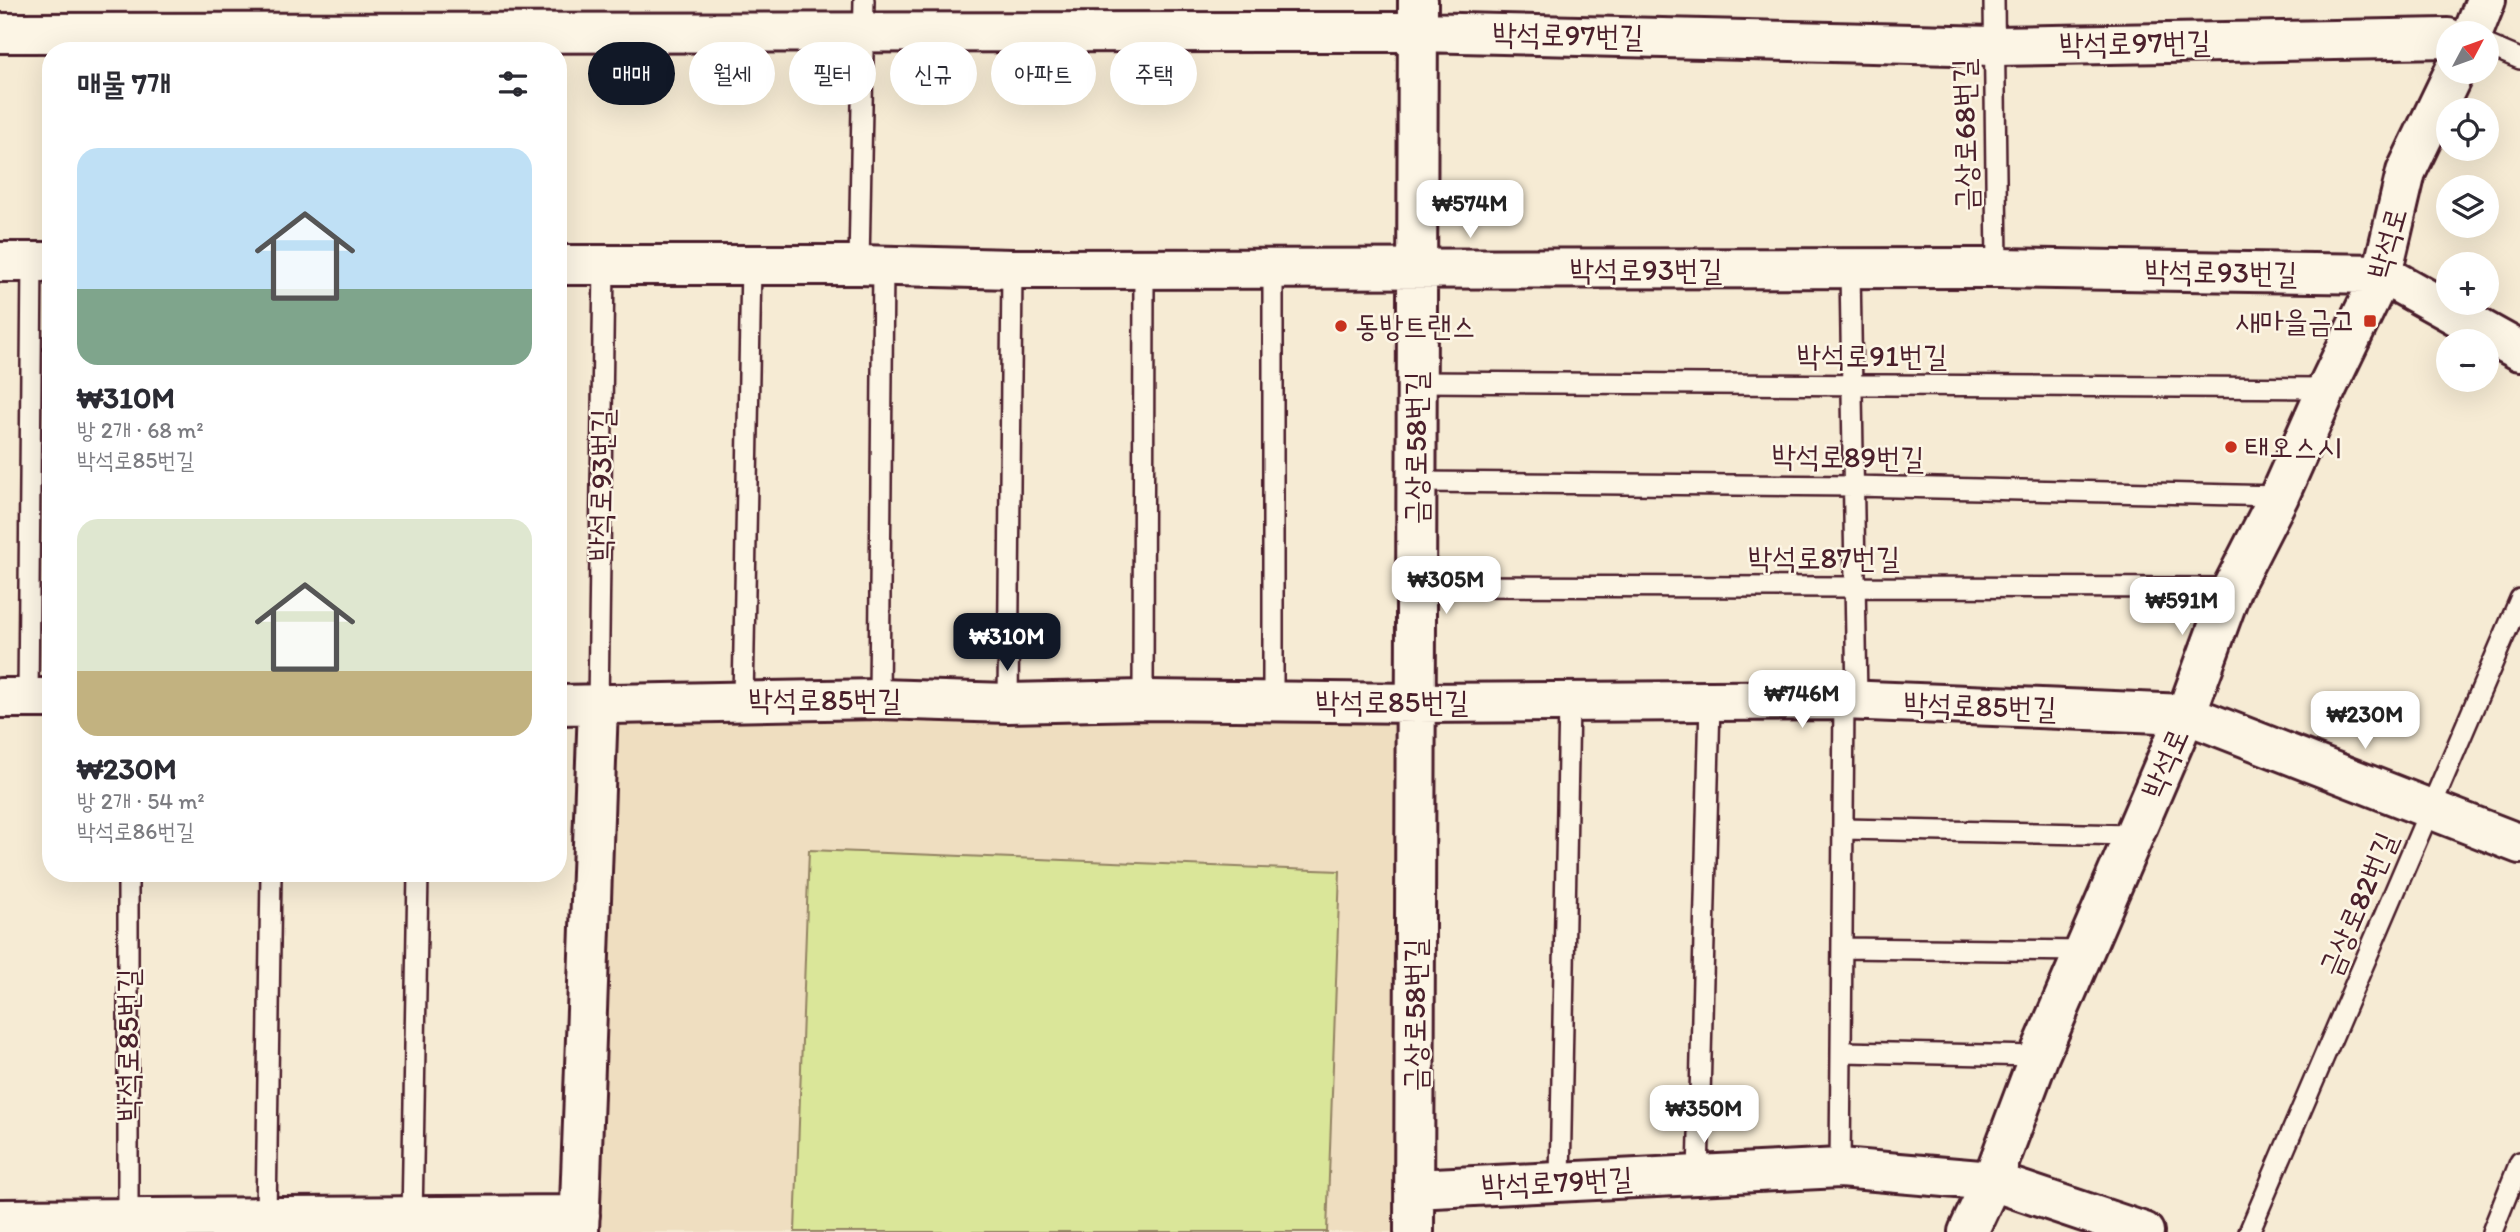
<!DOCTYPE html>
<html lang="ko">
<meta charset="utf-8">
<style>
body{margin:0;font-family:Itim,"Poor Story",sans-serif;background:#f2f2f3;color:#2b2b33;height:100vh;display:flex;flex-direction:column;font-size:26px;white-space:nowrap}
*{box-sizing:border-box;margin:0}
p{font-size:23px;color:#7c7c81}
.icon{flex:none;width:38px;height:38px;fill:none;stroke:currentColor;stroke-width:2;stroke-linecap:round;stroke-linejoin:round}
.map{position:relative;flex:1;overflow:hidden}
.drawer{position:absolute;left:42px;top:42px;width:525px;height:840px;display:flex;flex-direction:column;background:#fff;border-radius:28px;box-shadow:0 7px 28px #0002}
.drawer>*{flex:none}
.guide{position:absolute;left:588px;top:42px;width:665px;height:63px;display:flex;gap:14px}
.needle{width:46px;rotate:49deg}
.controls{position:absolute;left:2436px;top:21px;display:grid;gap:14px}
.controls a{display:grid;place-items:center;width:63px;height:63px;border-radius:50%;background:#fff;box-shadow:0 7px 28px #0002;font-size:35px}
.price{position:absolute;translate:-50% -60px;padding:0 16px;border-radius:14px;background:#fff;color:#222;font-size:23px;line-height:46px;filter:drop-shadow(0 2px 4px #0008)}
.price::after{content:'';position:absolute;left:50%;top:42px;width:21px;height:16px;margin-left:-10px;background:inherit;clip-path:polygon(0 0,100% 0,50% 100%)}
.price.active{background:#111827;color:#fff}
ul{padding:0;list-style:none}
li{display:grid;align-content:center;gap:14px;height:371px;padding:0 35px}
li span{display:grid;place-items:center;height:217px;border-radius:21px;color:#555}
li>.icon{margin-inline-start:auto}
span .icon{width:126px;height:126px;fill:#fffc;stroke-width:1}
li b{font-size:30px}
h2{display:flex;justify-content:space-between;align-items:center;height:84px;padding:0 35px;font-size:30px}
.pill{padding:0 24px;border-radius:32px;background:#fff;box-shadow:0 7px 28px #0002;font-size:24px;line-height:63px}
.pill.active{background:#111827;color:#fff}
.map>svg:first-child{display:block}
</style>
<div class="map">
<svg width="2520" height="1232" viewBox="0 0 2520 1232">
<rect width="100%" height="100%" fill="#f6ebd4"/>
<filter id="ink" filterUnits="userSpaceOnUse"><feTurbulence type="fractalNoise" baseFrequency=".0143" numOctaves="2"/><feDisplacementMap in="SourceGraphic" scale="14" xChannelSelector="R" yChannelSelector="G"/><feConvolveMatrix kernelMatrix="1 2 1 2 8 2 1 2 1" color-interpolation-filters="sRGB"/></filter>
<g filter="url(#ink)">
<path fill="#efdec0" d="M609 713 1403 717 1409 1232H591Z"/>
<path fill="#dae699" stroke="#928262" stroke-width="2" d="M809 850 1340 871 1327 1232H795Z"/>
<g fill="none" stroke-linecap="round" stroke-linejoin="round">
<g stroke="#4a1f2b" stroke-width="24">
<path id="lane" d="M1994 0 1997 268
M2487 45 2520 59
M859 265 864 0
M1273 269V702
M1850 269 1857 701
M1417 382 2327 388
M1416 482 1854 486 2279 496
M1416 586 2232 588
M28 698 32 261
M879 699 883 266
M743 700 751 265
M1143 700 1144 269
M1008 703 1012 269
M598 706 604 265
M1843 829 2133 835
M1842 948 2084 951
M1842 1052 2039 1056
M1840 1168 1844 700
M1698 1175 1710 702
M1560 1182 1569 702
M266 1217 271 873
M128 1218V873
M412 1220 418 873
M2249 1232 2520 599
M2492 1232 2520 1162"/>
</g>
<g stroke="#4a1f2b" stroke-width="44">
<path id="street" d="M0 33 1418 32 1994 46 2448 38
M2473 33 2486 0
M0 262H51
M558 265H859L1012 269 1997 268 2382 274 2520 351
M0 698H51
M558 705 879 699 1008 703 1143 700 1417 703 1844 700 2186 714 2520 844
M1414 1189 1840 1168 1992 1181 2144 1232
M0 1219 580 1215
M579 1232 598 706
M1414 1232 1418 0
M1968 1232 1992 1181 2039 1056 2186 714 2232 588 2279 496 2327 388 2382 274 2406 172 2454 72"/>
</g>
<use href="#lane" stroke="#fcf5e5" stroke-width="19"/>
<use href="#street" stroke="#fcf5e5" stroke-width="38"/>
</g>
</g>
<g fill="#c8321e" stroke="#fcf5e5" stroke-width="2.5">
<rect x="2363" y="314" width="14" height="14" rx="3.5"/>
<circle cx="1341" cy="326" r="7"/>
<circle cx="2231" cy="447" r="7"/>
</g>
<g text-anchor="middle" stroke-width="5" stroke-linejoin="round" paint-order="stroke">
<g font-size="30" fill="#4a1f2b" stroke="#fcf5e5">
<text transform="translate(1568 35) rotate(1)" y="10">박석로97번길</text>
<text transform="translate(2135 43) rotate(-1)" y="10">박석로97번길</text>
<text transform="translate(1965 135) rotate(-91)" y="10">금상로68번길</text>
<text transform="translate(2387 243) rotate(-74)" y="10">박석로</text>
<text x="1646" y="280">박석로93번길</text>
<text transform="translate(2221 272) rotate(1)" y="10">박석로93번길</text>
<text x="1872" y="366">박석로91번길</text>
<text transform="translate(1416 448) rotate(-90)" y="10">금상로58번길</text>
<text transform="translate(1848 457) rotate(1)" y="10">박석로89번길</text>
<text transform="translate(601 485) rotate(-89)" y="10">박석로93번길</text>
<text x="1824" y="568">박석로87번길</text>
<text x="825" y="710">박석로85번길</text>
<text x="1392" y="712">박석로85번길</text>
<text transform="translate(1980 706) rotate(2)" y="10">박석로85번길</text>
<text transform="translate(2165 763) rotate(-66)" y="10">박석로</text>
<text transform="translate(2358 904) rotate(-67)" y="10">금상로82번길</text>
<text transform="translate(1415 1015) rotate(-90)" y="10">금상로58번길</text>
<text transform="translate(128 1045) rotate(-90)" y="10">박석로85번길</text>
<text transform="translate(1557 1182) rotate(-3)" y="10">박석로79번길</text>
</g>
<g font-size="30" fill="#4a1f2b" stroke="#fcf5e5" text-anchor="start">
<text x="2356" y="331" text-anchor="end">새마을금고</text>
<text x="1355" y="336">동방트랜스</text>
<text x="2245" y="457">태오스시</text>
</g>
</g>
</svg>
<div class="controls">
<a><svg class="needle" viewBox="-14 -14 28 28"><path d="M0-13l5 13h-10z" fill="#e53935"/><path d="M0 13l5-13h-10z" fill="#7c7c81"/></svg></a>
<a><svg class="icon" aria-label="locate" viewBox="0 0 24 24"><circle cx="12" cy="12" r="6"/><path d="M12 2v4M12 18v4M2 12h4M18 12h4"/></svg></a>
<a><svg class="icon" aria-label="layers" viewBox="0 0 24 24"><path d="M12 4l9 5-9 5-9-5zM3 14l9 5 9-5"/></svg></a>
<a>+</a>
<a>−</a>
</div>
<b class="price" style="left:1470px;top:240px">₩574M</b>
<b class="price" style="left:1446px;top:616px">₩305M</b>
<b class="price" style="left:2182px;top:637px">₩591M</b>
<b class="price active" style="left:1007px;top:673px">₩310M</b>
<b class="price" style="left:1802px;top:730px">₩746M</b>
<b class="price" style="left:2365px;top:751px">₩230M</b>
<b class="price" style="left:1704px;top:1145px">₩350M</b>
<div class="guide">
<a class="pill active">매매</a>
<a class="pill">월세</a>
<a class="pill">필터</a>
<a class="pill">신규</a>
<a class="pill">아파트</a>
<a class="pill">주택</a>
</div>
<section class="drawer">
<h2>매물 7개<svg class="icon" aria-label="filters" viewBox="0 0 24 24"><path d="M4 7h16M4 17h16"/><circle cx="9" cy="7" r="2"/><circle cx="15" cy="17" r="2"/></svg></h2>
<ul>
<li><span style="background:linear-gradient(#bfe0f5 65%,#7fa58c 0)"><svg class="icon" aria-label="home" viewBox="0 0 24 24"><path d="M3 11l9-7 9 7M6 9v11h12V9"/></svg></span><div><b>₩310M</b><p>방 2개 · 68 m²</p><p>박석로85번길</p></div></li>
<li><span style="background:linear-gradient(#dfe7d0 70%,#c2b280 0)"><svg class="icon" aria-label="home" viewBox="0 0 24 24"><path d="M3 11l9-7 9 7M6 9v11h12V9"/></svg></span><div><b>₩230M</b><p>방 2개 · 54 m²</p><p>박석로86번길</p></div></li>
</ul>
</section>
</div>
